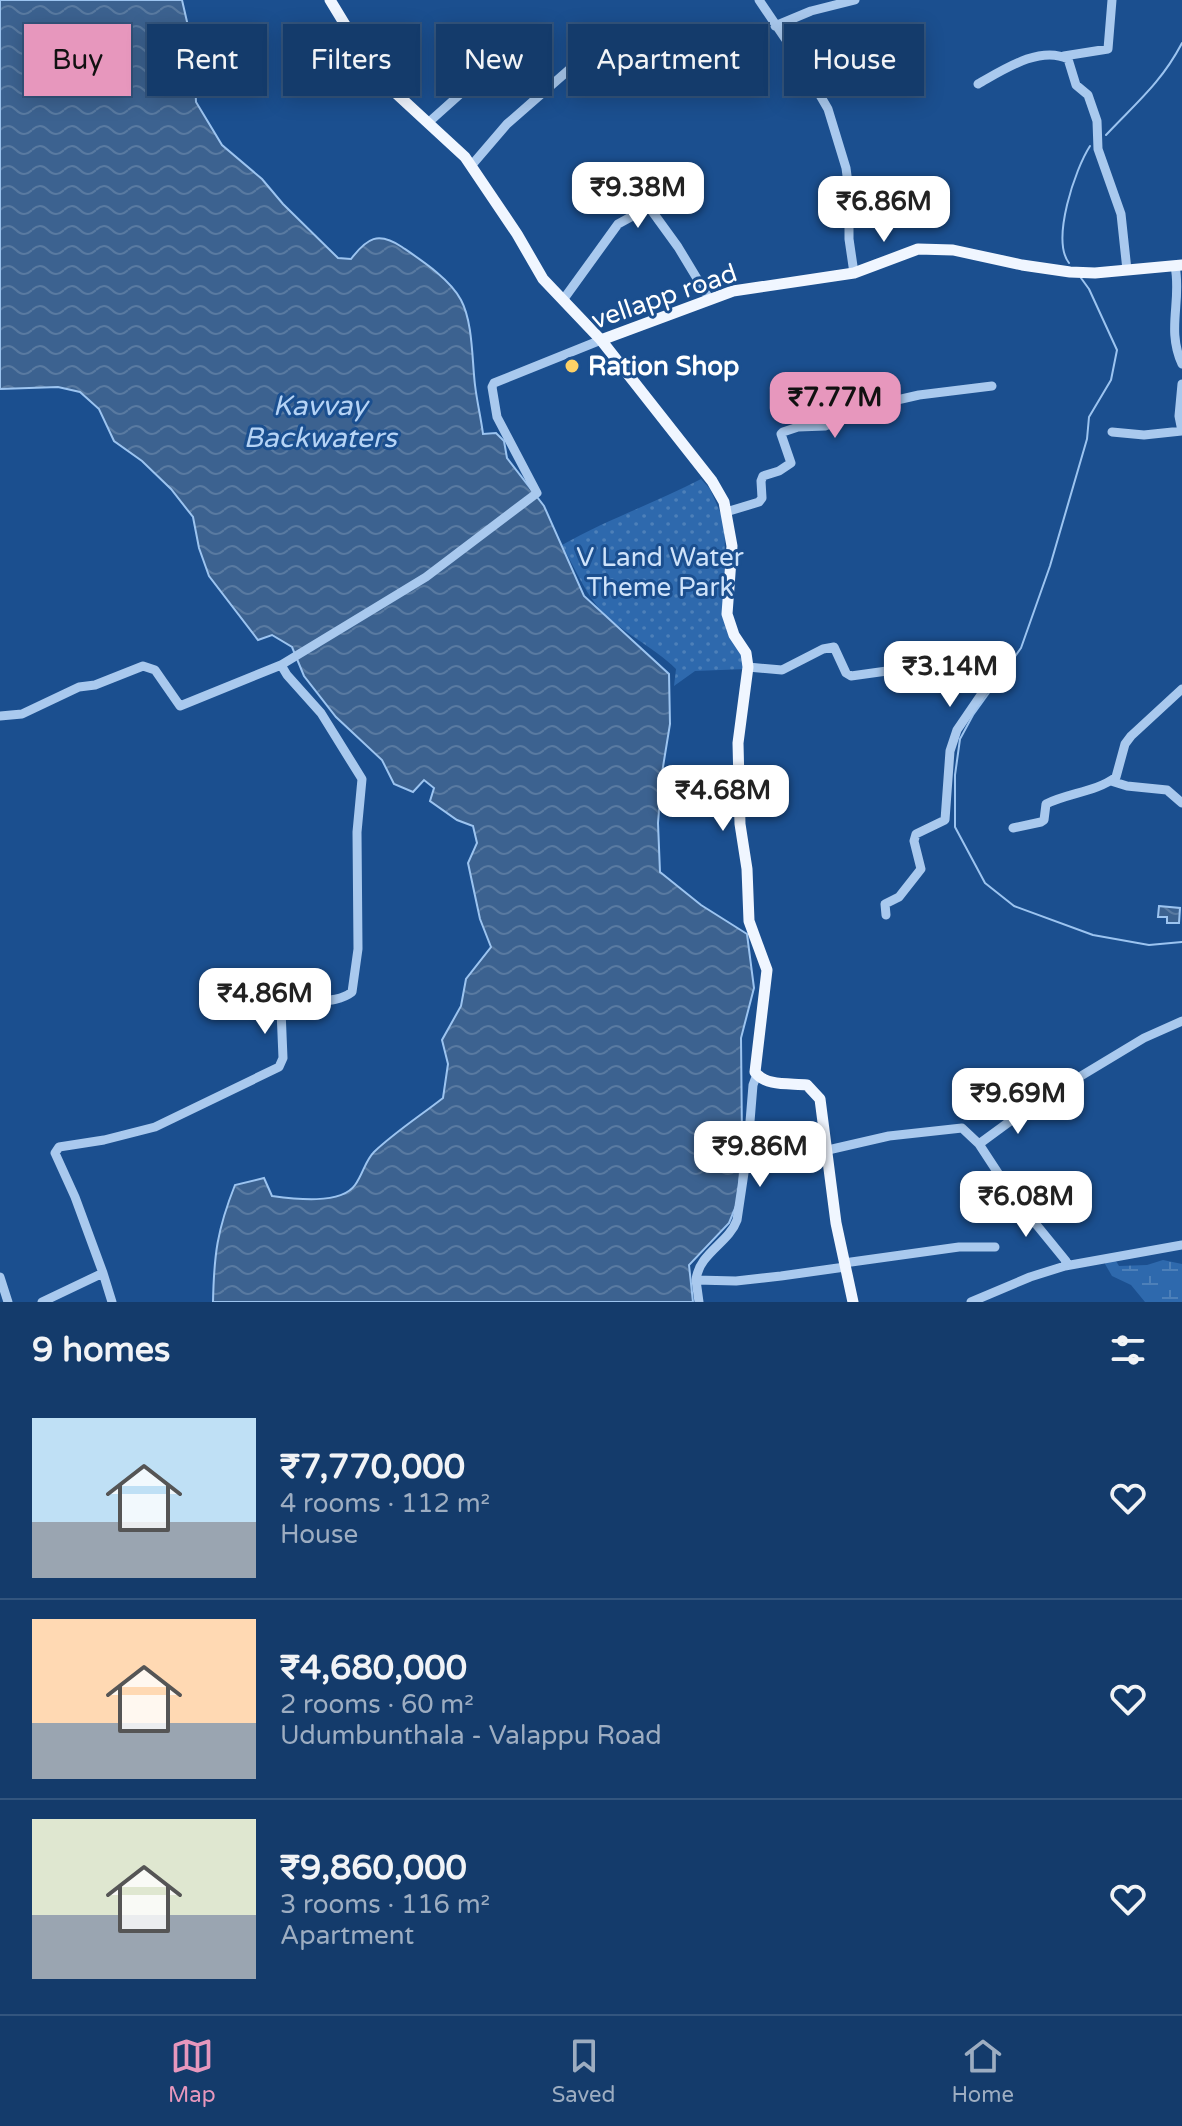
<!DOCTYPE html>
<meta charset="utf-8">
<style>
body{margin:0;font-family:"Varela Round",sans-serif;background:#1d4271;color:#f1f3f6;height:100vh;display:flex;flex-direction:column;font-size:30px;white-space:nowrap}
*{box-sizing:border-box;margin:0}
p{font-size:26px;color:#9dadc1}
.icon{flex:none;width:44px;height:44px;fill:none;stroke:currentColor;stroke-width:2;stroke-linecap:round;stroke-linejoin:round}
.map{position:relative;height:1302px;overflow:hidden}
.sheet{display:flex;flex-direction:column;background:#143b6b;flex:1}
.sheet>*{flex:none}
.guide{position:absolute;left:24px;top:24px;width:1134px;height:72px;display:flex;gap:16px}
.price{position:absolute;translate:-50% -68px;padding:0 18px;border-radius:16px;background:#fff;color:#222;font-size:26px;line-height:52px;filter:drop-shadow(0 2px 4px #0008)}
.price::after{content:'';position:absolute;left:50%;top:48px;width:24px;height:18px;margin-left:-12px;background:inherit;clip-path:polygon(0 0,100% 0,50% 100%)}
.price.current{background:#e797bd;color:#111}
ul{padding:0;list-style:none}
li{display:flex;align-items:center;gap:24px;height:200px;padding:0 32px}
li+li{border-top:2px solid #33557e}
li span{display:grid;place-items:center;flex:none;width:224px;height:160px;border-radius:0px;color:#555}
li>.icon{margin-inline-start:auto}
span .icon{width:96px;height:96px;fill:#fffc;stroke-width:1}
li b{font-size:34px}
h2{display:flex;justify-content:space-between;align-items:center;height:96px;padding:0 32px;font-size:34px}
.chip{padding:0 28px;border-radius:0px;background:#143b6b;box-shadow:0 4px 20px #0003,0 0 0 2px #33557e;font-size:28px;line-height:72px}
.chip.current{background:#e797bd;color:#111}
.menu{display:flex;justify-content:space-around;align-items:center;height:112px;border-top:2px solid #33557e;background:#143b6b;font-size:22px;color:#9dadc1}
.menu a{display:grid;justify-items:center;gap:4px}
.menu .current{color:#e797bd}
.map>svg:first-child{display:block}
</style>
<div class="map">
<svg width="1182" height="1302" viewBox="0 0 1182 1302">
<defs>
<pattern id="grass-dots" width="8" height="8" patternUnits="userSpaceOnUse" patternTransform="scale(2)"><rect width="8" height="8" fill="#2e69ad"/><path d="M2 2h.1M6 6h.1" fill="none" stroke="#4d80b9" stroke-width="1.8" stroke-linecap="round"/></pattern>
<pattern id="wetland-marsh" width="20" height="14" patternUnits="userSpaceOnUse" patternTransform="scale(2)"><rect width="20" height="14" fill="#2e69ad"/><path d="M1 5h8M5 5V1M11 12h8M15 12V8" fill="none" stroke="#4d80b9"/></pattern>
<pattern id="water-waves" width="16" height="10" patternUnits="userSpaceOnUse" patternTransform="scale(2)"><rect width="16" height="10" fill="#3c6290"/><path d="M0 5q4-4 8 0t8 0" fill="none" stroke="#597aa1"/></pattern>
</defs>
<rect width="100%" height="100%" fill="#1b4f8f"/>
<path fill="url(#grass-dots)" d="M701 479 710 489 725 523 724 601 746 669 695 671 674 686 676 669C652 645 619 632 597 606 583 588 573 565 562 545 606 520 655 503 701 479Z"/>
<path fill="url(#wetland-marsh)" d="M1163 1260 1182 1264V1302H1145L1131 1285 1112 1276 1105 1264V1261H1116L1119 1266 1147 1265Z"/>
<path fill="url(#water-waves)" stroke="#9cc4f0" stroke-width="2" d="M0 0H182L194 52 196 102 222 145 262 179 283 204 338 258 351 259C367 238 378 231 402 247 421 260 450 279 461 300 473 322 472 361 475 385 477 402 481 418 483 434L496 433 504 441 507 458 544 506 584 596 669 674 670 724 662 773 658 823 660 872 701 905 747 934 754 988 741 1038 742 1141 738 1201 729 1223 689 1265 693 1302H213C214 1255 217 1230 235 1185L264 1178 272 1196C294 1199 341 1205 355 1185 363 1174 365 1161 374 1152 395 1132 420 1116 443 1098L448 1064 442 1040 461 1006 466 979 491 947 480 919 468 863 477 843 473 826 457 820 430 801 434 788 424 780 413 792 394 784 382 760 336 717 304 676 292 647 272 635 258 640 209 576 199 548 193 517 171 489 142 461 114 441 99 409 80 392 58 387 0 389Z
M1159 906 1180 908 1179 923H1167V917H1158Z"/>
<g fill="none" stroke-linecap="round" stroke-linejoin="round">
<path stroke="#9cc4f0" stroke-width="2" d="M1106 135C1136 103 1161 83 1182 43
M1069 263C1051 240 1075 169 1090 146
M1081 278 1089 289 1117 350 1111 380 1089 417 1087 439 1050 566 1021 648 973 715 960 739 955 775V827L985 883 1014 906 1093 935 1149 945 1182 942"/>
<path stroke="#a9c9ee" stroke-width="9" d="M759 0 799 59 828 109 846 168 849 191V239L854 273
M775 26 811 11 855 0
M1064 56 1108 49 1112 0
M978 84C1003 70 1040 45 1068 59L1076 85 1088 95 1097 121 1098 149 1121 214 1127 270
M429 122 486 71
M471 166 507 124 571 68 606 65
M1175 266C1182 301 1166 329 1182 364
M563 300 618 224 649 207 678 247 710 300
M1182 384 1179 416 1182 431
M1112 432 1144 435 1182 431
M726 512 759 502 762 498 761 481 763 476 779 471 791 463 781 434 783 432 798 427 825 426 847 417 872 413 897 400 919 395 992 386
M748 667 782 670 823 649 834 647 846 673 851 676 894 670 985 689 957 730 950 751 945 820 916 834 914 841 921 869 899 897 885 904 886 915
M0 716 22 714 79 687 95 685 143 666 155 670 180 706 281 665 375 608 426 577 537 493 497 417 492 387 494 383 601 340
M1111 781 1127 786 1167 790 1182 803
M1013 828 1041 822 1044 820 1046 804C1068 793 1096 792 1116 777L1125 744 1131 736 1182 689
M828 1150 889 1136 962 1128 979 1144 1028 1108 1063 1096 1071 1082 1144 1038 1182 1021
M844 1263 959 1247H995
M1065 1266 1182 1245
M103 1273 112 1302
M0 1277 8 1302
M696 1280C699 1253 729 1243 737 1220L748 1146 753 1085 757 1074
M42 1302 103 1273 75 1197 55 1153 59 1147 104 1140 155 1127 279 1067 283 1058 281 1010C302 996 333 1007 352 992L358 949 357 832 362 779 321 713 287 675 281 665
M699 1302 696 1280 736 1281 781 1276 845 1267
M971 1302 1030 1277 1065 1266 1066 1261 1013 1196 979 1144"/>
<path stroke="#f0f6ff" stroke-width="11" d="M330 0 375 74 465 157 517 234 543 279 601 340 712 481 724 502 732 546 727 614 734 635 746 653 748 667 738 743 740 824 747 869 749 921 767 970 755 1072C766 1087 791 1083 807 1085L820 1099 836 1223 853 1302
M601 340 733 291 854 273 918 249 953 250 1022 265 1070 272 1095 273 1182 265"/>
</g>
<circle fill="#ffd166" stroke="#1b4f8f" stroke-width="3" cx="572" cy="366" r="8"/>
<g text-anchor="middle" stroke-width="6" stroke-linejoin="round" paint-order="stroke">
<g font-size="26" fill="#fff" stroke="#1b4f8f">
<text transform="translate(664 296) rotate(-19)" y="9">vellapp road</text>
</g>
<g font-size="26" font-weight="bold" fill="#fff" stroke="#1b4f8f" text-anchor="start">
<text x="588" y="375">Ration Shop</text>
</g>
<g font-size="26" fill="#cfe3fa" stroke="#1b4f8f">
<text x="660" y="566">V Land Water<tspan x="660" dy="30">Theme Park</tspan></text>
</g>
<g font-size="28" font-style="italic" fill="#b5d3f5" stroke="#1b4f8f">
<text x="320" y="415">Kavvay<tspan x="320" dy="32">Backwaters</tspan></text>
</g>
</g>
</svg>
<b class="price" style="left:638px;top:230px">₹9.38M</b>
<b class="price" style="left:884px;top:244px">₹6.86M</b>
<b class="price current" style="left:835px;top:440px">₹7.77M</b>
<b class="price" style="left:950px;top:709px">₹3.14M</b>
<b class="price" style="left:723px;top:833px">₹4.68M</b>
<b class="price" style="left:265px;top:1036px">₹4.86M</b>
<b class="price" style="left:1018px;top:1136px">₹9.69M</b>
<b class="price" style="left:760px;top:1189px">₹9.86M</b>
<b class="price" style="left:1026px;top:1239px">₹6.08M</b>
<div class="guide">
<a class="chip current">Buy</a>
<a class="chip">Rent</a>
<a class="chip">Filters</a>
<a class="chip">New</a>
<a class="chip">Apartment</a>
<a class="chip">House</a>
</div>
</div>
<section class="sheet">
<h2>9 homes<svg class="icon" aria-label="filters" viewBox="0 0 24 24"><path d="M4 7h16M4 17h16"/><circle cx="9" cy="7" r="2"/><circle cx="15" cy="17" r="2"/></svg></h2>
<ul>
<li><span style="background:linear-gradient(#bfe0f5 65%,#9aa5b1 0)"><svg class="icon" aria-label="home" viewBox="0 0 24 24"><path d="M3 11l9-7 9 7M6 9v11h12V9"/></svg></span><div><b>₹7,770,000</b><p>4 rooms · 112 m²</p><p>House</p></div><svg class="icon" aria-label="heart" viewBox="0 0 24 24"><path d="M12 20l-8-8c-3-5 5-10 8-4 3-6 11-1 8 4z"/></svg></li>
<li><span style="background:linear-gradient(#ffd9b3 65%,#9aa5b1 0)"><svg class="icon" aria-label="home" viewBox="0 0 24 24"><path d="M3 11l9-7 9 7M6 9v11h12V9"/></svg></span><div><b>₹4,680,000</b><p>2 rooms · 60 m²</p><p>Udumbunthala - Valappu Road</p></div><svg class="icon" aria-label="heart" viewBox="0 0 24 24"><path d="M12 20l-8-8c-3-5 5-10 8-4 3-6 11-1 8 4z"/></svg></li>
<li><span style="background:linear-gradient(#dfe7d0 60%,#9aa5b1 0)"><svg class="icon" aria-label="home" viewBox="0 0 24 24"><path d="M3 11l9-7 9 7M6 9v11h12V9"/></svg></span><div><b>₹9,860,000</b><p>3 rooms · 116 m²</p><p>Apartment</p></div><svg class="icon" aria-label="heart" viewBox="0 0 24 24"><path d="M12 20l-8-8c-3-5 5-10 8-4 3-6 11-1 8 4z"/></svg></li>
</ul>
</section>
<nav class="menu">
<a class="current"><svg class="icon" aria-label="map" viewBox="0 0 24 24"><path d="M3 6l6-2 6 2 6-2v14l-6 2-6-2-6 2zM9 4v14M15 6v14"/></svg>Map</a>
<a><svg class="icon" aria-label="saved" viewBox="0 0 24 24"><path d="M7 4h10v16l-5-4-5 4z"/></svg>Saved</a>
<a><svg class="icon" aria-label="home" viewBox="0 0 24 24"><path d="M3 11l9-7 9 7M6 9v11h12V9"/></svg>Home</a>
</nav>
